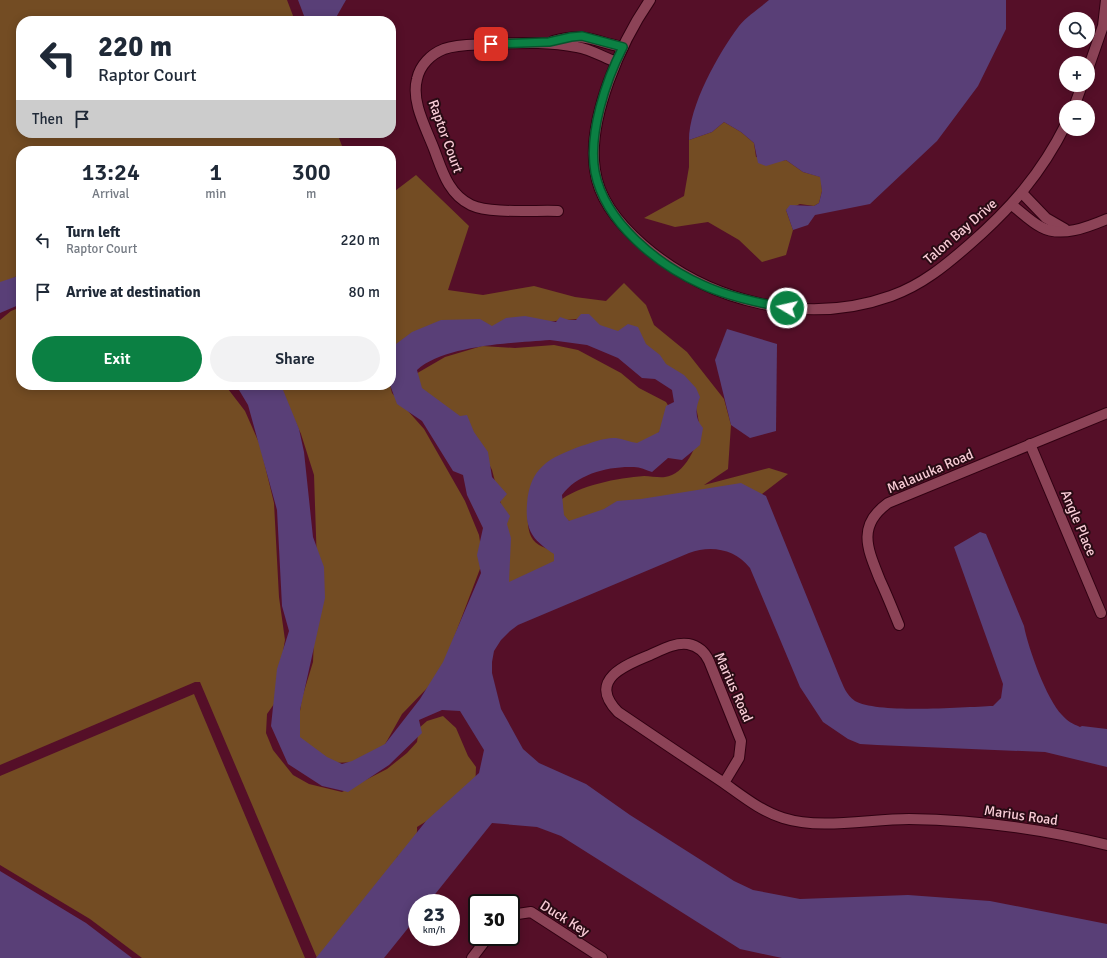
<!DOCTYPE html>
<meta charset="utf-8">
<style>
body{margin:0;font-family:Signika,sans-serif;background:#f2f2f3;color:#1f2937;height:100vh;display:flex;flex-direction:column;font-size:15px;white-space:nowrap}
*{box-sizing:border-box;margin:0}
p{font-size:13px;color:#747a83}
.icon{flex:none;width:22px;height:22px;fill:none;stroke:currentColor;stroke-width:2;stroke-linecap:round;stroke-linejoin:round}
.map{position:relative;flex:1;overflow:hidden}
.drawer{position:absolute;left:16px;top:146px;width:380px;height:244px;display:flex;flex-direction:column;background:#fff;border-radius:16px;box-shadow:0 2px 10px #0003}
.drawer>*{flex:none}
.banner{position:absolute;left:16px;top:16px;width:380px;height:122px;border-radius:16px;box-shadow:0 2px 10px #0003;background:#fff;color:#1f2937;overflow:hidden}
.tools{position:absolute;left:1059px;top:12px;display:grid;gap:8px}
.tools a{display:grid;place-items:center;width:36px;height:36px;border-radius:50%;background:#fff;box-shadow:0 2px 10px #0003;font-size:20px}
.speed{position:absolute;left:408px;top:894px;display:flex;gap:8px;font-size:20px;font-weight:700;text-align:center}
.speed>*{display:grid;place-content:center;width:52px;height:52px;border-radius:50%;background:#fff;box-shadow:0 2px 10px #0003;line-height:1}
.speed small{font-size:10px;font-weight:400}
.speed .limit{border:2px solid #111;border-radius:6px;background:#fff;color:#111}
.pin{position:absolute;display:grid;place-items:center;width:34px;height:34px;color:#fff;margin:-17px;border-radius:8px;box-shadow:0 2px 6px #0006}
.me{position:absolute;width:44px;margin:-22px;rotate:279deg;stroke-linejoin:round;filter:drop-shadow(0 0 3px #0008)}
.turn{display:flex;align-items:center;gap:14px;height:84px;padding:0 16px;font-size:18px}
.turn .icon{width:52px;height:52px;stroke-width:2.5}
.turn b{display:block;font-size:28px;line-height:34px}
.then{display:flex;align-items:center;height:38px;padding:0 16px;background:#0003;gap:8px;font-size:15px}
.eta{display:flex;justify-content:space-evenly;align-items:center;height:68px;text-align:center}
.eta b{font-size:24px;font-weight:600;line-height:28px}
.primary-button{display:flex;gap:8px;margin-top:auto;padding:8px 16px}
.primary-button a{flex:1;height:46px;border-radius:24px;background:#0b8043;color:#fff;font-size:16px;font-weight:600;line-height:46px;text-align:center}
.primary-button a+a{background:#f2f2f3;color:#1f2937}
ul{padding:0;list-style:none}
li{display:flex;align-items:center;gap:12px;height:52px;padding:0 16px}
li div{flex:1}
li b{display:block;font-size:15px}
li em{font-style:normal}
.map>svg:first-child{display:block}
.green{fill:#734c23}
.water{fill:#593f77;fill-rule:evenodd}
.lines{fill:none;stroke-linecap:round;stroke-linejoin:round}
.street-casing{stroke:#310012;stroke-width:12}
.street{stroke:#8c4357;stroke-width:10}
.route-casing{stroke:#07532c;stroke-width:10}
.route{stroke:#0b8043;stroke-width:7}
.labels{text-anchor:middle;stroke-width:4;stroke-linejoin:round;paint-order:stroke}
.street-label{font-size:14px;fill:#f9cdd7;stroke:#290b14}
</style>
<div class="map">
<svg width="1107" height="958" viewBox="0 0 1107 958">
<rect width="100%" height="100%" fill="#550f28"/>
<g class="green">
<polygon points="0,0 287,0 295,21 21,21 21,133 337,133 344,151 21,151 21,274 0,285"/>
<polygon points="724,122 741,132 754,143 756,157 781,161 786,160 803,172 821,177 822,191 819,203 814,206 800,204 786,210 793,230 786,255 762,262 739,240 708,222 675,227 644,218 684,196 689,167 689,140 712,132"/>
<path d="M416,175L469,226L448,290L483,295L534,286L575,297L606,301L624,283L646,305L654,325L687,352L724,399L731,425L728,469L704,485L769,468L788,474L758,497L589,525L560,519L558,502C579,485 618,478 644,476C651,476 659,478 665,477C685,475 700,443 699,425C698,412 694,401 690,389L577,319L534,323L391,353V194Z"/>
<path d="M21,307V385H225L245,411L260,445L274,503L279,597L285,640L274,704L267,714L266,733L273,750L293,775L309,784L342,792L387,769L407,753L417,742L419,728L427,721L443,716L456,728L468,756L476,767L475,791L417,827C418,842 410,850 397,857L393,877L317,958L200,682H195L0,765V320L11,311Z"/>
<path d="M554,345L578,350L621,373L639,388L666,402L669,407L668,421L646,448L629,447L528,504C528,517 525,537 539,545C547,549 554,551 561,557L508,591L504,516L492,470L468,422L428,401L414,375L445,357L482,346L515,348Z"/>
<polygon points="279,385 390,385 392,393 424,429 465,501 479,535 483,561 447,656 433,682 402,714 383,748 359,762 331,763 296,737 302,698 313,662 317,565 314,475 301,434"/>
<polygon points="194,694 305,958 142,958 90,919 0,865 0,776"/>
</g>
<g class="water">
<polygon points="298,0 346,0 334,21 306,21"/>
<path d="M769,0H1006V29L978,86L937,141L870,204L815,215L808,225L793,230L786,210L790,205L814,206L819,203L822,191L820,177L803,172L786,160L766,166L758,163L754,143L741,132L724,122L712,132L689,140C689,106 718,54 739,26C747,16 760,8 769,0Z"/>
<polygon points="21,275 21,304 0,313 0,282"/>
<path d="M581,314H589L600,325L618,331L628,324L638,327L646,344L660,355L666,364L684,375L696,388L700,397C695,409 695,419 703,428L700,445L682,460L668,458L652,472C646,470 640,467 634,467C608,466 577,474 562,495L564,515L569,521L604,509L617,501L641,499L741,483L766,496L839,676C843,685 846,695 855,701C877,714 965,707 993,706L1001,698L1003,684L954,547L980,532L986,534L1024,626C1028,648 1047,700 1062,715C1067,721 1073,724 1080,727L1082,726L1107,729V767L1045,752L877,745L860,744L848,739L823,722L800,687L750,568C735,549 711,545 689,553L518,625L510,631L501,640L494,651L492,662V673L501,709L523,749L539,763L586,784L630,815L734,881L753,890L800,899L908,895L990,901L1107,924V958H782L740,949L561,836L537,827L492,823L428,903H417V917L384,958H316L426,821L479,773L484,750L460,711L442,710L419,720L422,733L389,765L348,792L322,786L288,764L271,726L277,669L289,631L282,606L277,510L248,405L236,385H281L299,429L304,452L313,537L324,567L325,598L300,710V737L327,757L342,764L352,761L385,744L420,699L443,662L481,573L477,555L483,528L467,495L463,475L453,471L422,421L397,404L390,385L392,347L412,332L441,320L480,319L492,326L506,318L525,316L556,322L560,317L569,320H576ZM550,340L587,345L618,358L642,378L655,379L672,390L674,402L666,406L659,432L637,443C630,442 623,439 616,438C605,437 591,443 581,446C549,458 530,467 527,504C525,531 533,540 554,554V561L509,582L511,538L507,524L510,516L500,502L507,494L492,477L488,452L474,432L467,415L460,416L422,388L417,370C445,345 513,343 550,340Z"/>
<polygon points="727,329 777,344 776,431 750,438 731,425 715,360"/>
<polygon points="0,871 86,923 132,958 0,958"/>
</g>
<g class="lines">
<defs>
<g id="street">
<path d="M650,0C621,42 587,119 595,170C599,201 621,226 643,245C710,303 807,326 891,296C922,285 946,265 970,244C1011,208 1041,174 1066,124"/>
<path d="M553,41C586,32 592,41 623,47"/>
<polyline points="1088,69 1103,26 1106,0"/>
<polyline points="1074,107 1082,85"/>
<polyline points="1022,193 1046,218 1065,229"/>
<path d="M1012,205C1021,212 1031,222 1041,227C1061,238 1088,227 1107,219"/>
<path d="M558,211C536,210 490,214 471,205C448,194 442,170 434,149C426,128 411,102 417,79C420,65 431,54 444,49C458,44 475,45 489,44C519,43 547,41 577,47C590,49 603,57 616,62"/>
<polyline points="1030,444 1101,613"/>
<path d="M899,625C893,610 887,595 880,580C868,550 856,526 888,503L1107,413"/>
<path d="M724,783L739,758L741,741L709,661C705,652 698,646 688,644C675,642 661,650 650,655C625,665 587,680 618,712C652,735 686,758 721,781C740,794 760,811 783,818C821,830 869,819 909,819C976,820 1043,829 1107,845"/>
<polyline points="511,915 531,912 602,958"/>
<polyline points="472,958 488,937"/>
</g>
</defs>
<use href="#street" class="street-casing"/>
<use href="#street" class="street"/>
</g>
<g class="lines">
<defs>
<path id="route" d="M491,44L549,42L571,37L582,36L623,47C606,80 588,134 595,172C605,223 658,265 703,285C729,297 758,303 787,308"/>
</defs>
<use href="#route" class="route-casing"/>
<use href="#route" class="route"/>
</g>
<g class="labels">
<g class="street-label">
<text transform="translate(446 136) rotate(70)" y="5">Raptor Court</text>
<text transform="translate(960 231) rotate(-41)" y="5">Talon Bay Drive</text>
<text transform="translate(930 471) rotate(-23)" y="5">Malauuka Road</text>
<text transform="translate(1079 523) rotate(67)" y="5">Angle Place</text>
<text transform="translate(734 687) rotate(66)" y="5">Marius Road</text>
<text transform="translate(1021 815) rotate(8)" y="5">Marius Road</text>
<text transform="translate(565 918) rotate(32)" y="5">Duck Key</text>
</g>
</g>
</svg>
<div class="tools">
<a><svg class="icon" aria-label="search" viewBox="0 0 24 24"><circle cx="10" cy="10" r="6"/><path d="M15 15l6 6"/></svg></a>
<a>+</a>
<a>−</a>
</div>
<div class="speed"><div>23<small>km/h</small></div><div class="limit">30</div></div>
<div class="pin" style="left:491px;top:44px;background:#d93025"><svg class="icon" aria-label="arrive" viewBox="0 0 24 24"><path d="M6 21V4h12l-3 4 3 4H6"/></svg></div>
<svg class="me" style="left:787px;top:308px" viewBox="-20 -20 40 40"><circle r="17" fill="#0b8043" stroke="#fff" stroke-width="3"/><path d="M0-11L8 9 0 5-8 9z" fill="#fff"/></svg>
<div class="banner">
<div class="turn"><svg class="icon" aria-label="left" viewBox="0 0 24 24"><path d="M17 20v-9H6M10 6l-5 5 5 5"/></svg><div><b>220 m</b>Raptor Court</div></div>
<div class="then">Then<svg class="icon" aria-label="arrive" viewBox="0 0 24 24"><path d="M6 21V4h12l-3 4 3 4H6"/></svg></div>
</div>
<section class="drawer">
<div class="eta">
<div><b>13:24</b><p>Arrival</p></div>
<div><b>1</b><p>min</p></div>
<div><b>300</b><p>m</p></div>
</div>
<ul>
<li><svg class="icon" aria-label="left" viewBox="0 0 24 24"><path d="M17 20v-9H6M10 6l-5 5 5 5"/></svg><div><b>Turn left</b><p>Raptor Court</p></div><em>220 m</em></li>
<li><svg class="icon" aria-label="arrive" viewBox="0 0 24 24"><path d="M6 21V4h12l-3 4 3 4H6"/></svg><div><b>Arrive at destination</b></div><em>80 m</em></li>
</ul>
<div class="primary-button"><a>Exit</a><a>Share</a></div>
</section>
</div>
